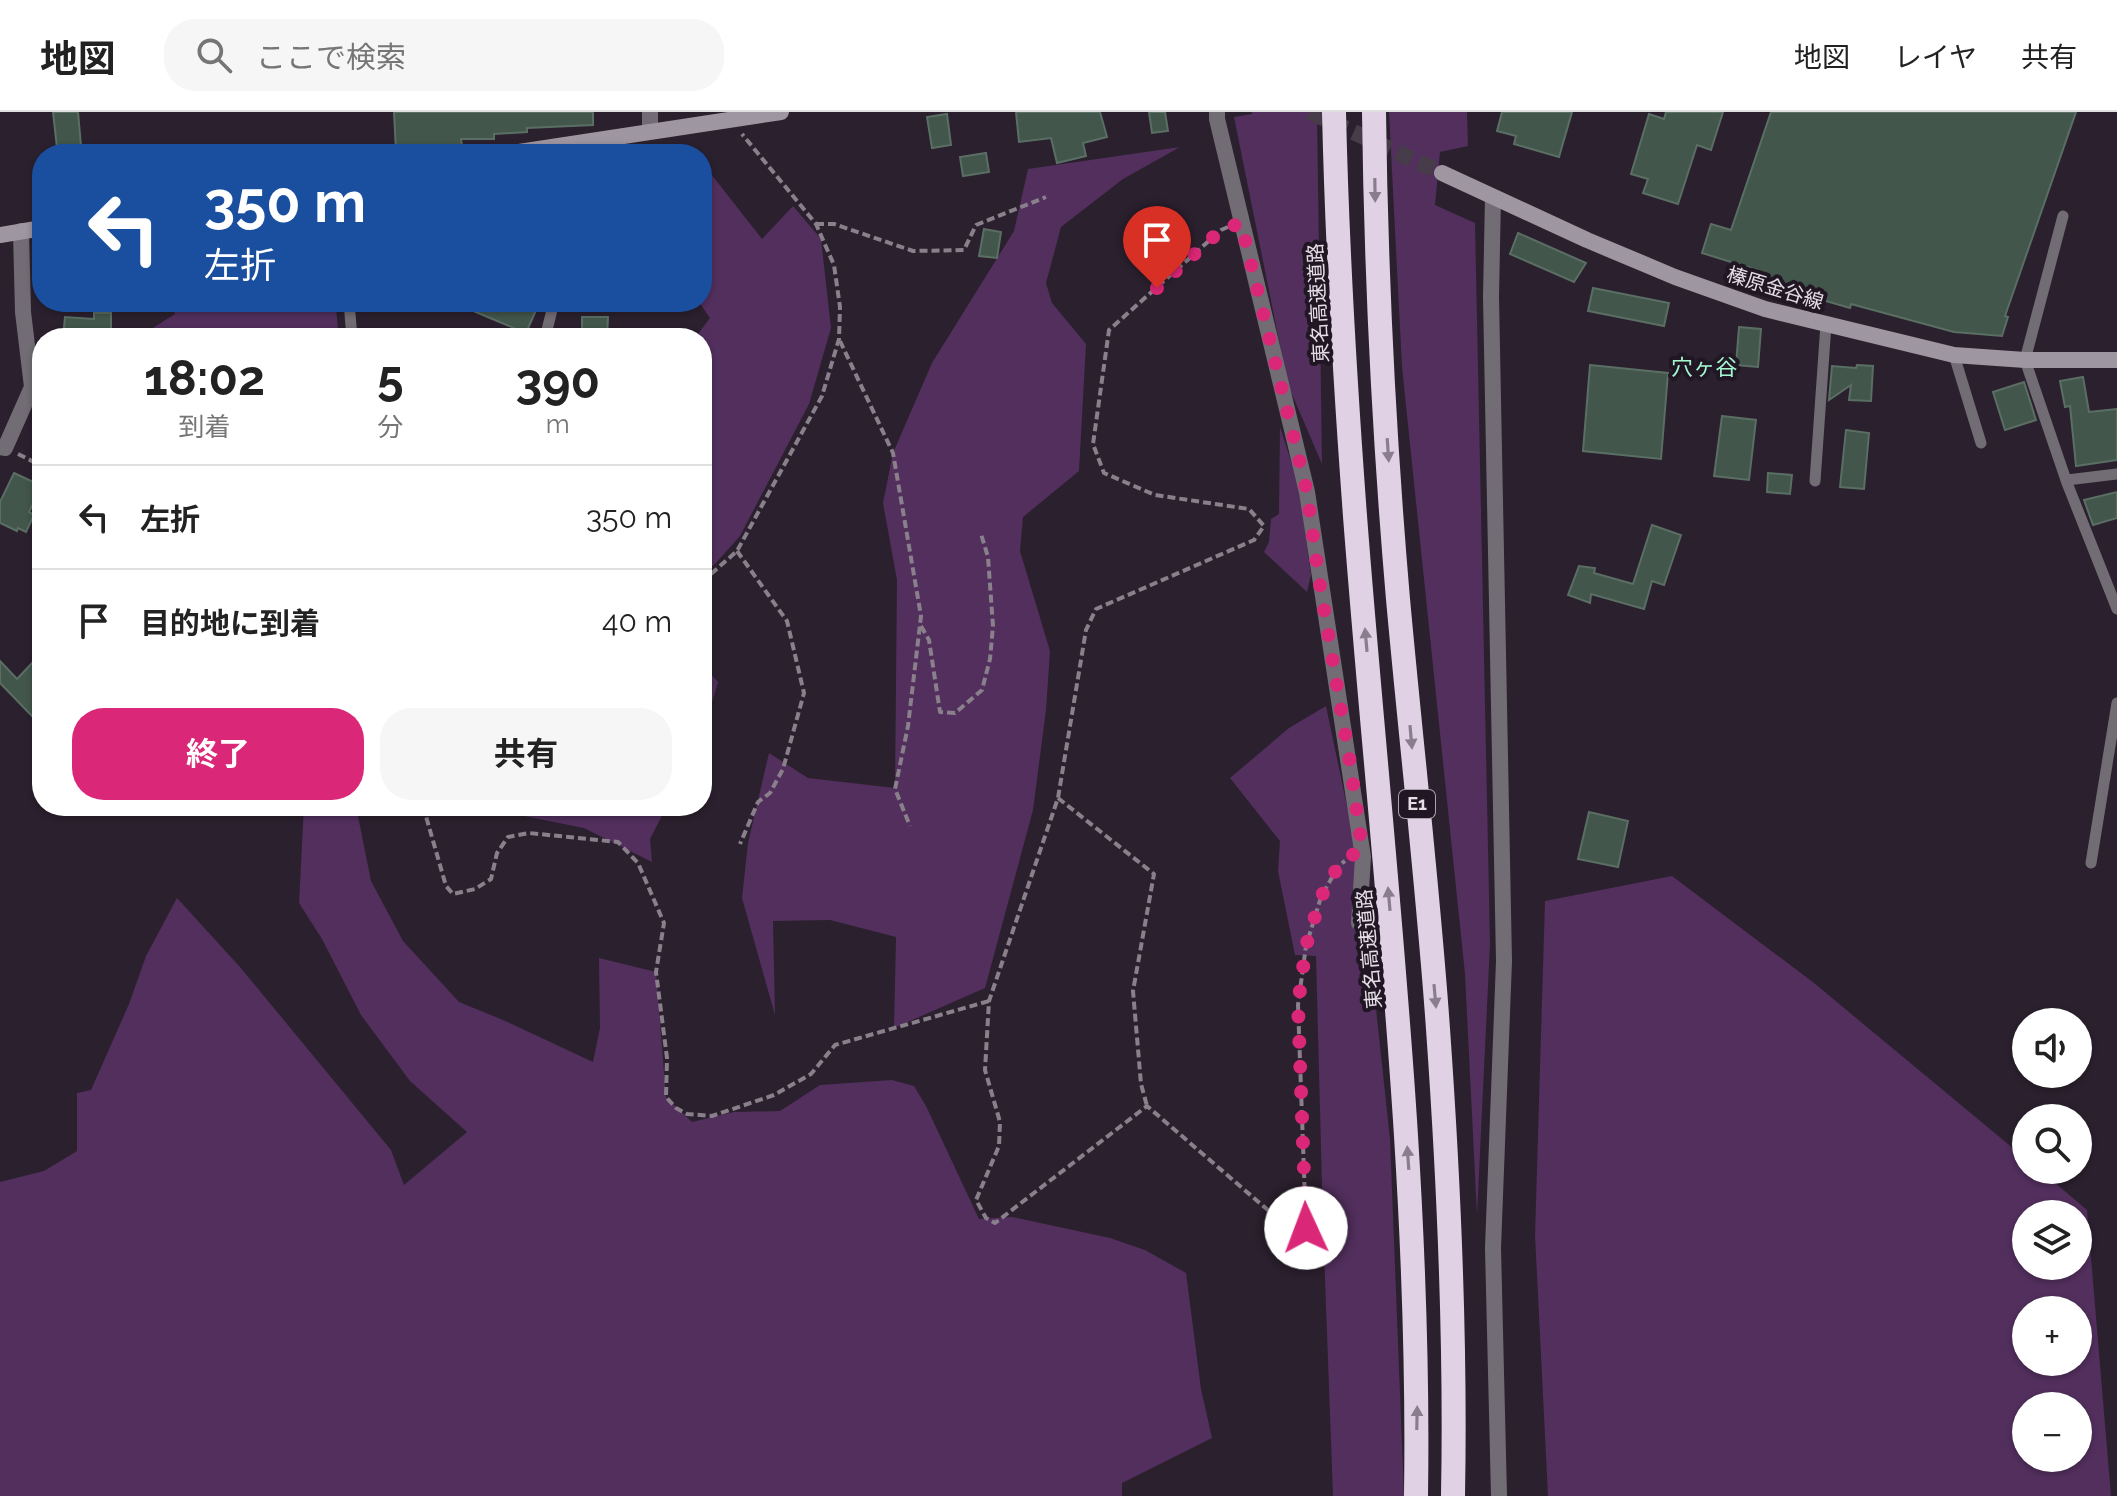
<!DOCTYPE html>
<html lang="ja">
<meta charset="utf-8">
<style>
body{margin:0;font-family:Raleway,"Noto Sans JP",sans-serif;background:#f6f6f6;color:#222;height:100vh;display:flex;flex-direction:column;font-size:30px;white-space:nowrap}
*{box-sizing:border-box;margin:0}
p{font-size:26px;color:#767676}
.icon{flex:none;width:44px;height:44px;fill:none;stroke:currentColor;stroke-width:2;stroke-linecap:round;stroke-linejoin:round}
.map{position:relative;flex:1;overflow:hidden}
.sheet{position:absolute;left:32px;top:216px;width:680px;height:488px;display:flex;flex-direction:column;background:#fff;border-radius:32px;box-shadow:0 2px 6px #0004}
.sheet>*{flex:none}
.hud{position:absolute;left:32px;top:32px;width:680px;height:168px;border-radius:32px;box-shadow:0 2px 6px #0004;background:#1a4fa0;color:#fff;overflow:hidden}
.buttons{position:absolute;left:2012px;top:896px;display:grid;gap:16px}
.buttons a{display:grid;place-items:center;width:80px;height:80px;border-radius:50%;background:#fff;box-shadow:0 2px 6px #0004;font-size:40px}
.pin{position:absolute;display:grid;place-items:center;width:68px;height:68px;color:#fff;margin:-82px -34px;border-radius:50% 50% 50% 0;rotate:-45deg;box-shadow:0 0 8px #0007}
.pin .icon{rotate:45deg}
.me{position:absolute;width:88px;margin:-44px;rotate:358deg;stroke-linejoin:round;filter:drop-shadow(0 0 6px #0008)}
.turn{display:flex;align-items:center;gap:28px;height:168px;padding:0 40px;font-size:36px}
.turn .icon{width:104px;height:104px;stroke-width:2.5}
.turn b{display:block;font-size:56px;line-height:68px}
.eta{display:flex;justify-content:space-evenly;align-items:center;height:136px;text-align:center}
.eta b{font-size:48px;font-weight:700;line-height:56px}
.primary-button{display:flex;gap:16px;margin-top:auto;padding:16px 40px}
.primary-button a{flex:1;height:92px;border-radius:32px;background:#db2777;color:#fff;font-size:32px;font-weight:700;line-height:92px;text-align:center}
.primary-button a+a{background:#f6f6f6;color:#222}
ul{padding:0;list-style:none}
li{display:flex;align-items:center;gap:24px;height:104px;padding:0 40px;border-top:2px solid #e0e0e0}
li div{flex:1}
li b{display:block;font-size:30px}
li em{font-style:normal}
header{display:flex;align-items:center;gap:48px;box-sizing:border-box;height:112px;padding:0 40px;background:#fff;border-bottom:2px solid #e0e0e0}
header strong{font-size:38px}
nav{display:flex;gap:44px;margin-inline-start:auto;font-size:28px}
.search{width:560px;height:72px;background:#f6f6f6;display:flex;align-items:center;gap:20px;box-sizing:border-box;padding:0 28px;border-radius:32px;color:#767676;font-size:30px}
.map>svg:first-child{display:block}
.green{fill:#522f5d;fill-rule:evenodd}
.building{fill:#43564c;stroke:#5a6e64;stroke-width:2}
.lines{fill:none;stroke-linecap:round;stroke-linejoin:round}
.secondary-tunnel{stroke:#473c4a;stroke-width:16;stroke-dasharray:16 8;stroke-linecap:butt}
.path{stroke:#89808b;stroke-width:4;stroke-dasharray:8 4;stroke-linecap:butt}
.lane{stroke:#726d74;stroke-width:11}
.street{stroke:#726d74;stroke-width:16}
.secondary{stroke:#9e96a1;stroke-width:16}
.highway{stroke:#e0d2e4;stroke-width:24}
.oneway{fill:#8a7e8e}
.route{stroke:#db2777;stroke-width:14;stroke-dasharray:0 25.2}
.labels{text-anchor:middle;stroke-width:8;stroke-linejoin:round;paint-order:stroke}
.shield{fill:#211724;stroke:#aaa2ac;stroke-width:2}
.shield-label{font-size:18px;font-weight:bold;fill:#e5dee7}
.street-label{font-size:20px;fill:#e5dee7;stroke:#211724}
.neighbourhood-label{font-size:22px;fill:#a3f8d0;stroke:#211724}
</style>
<header>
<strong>地図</strong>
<div class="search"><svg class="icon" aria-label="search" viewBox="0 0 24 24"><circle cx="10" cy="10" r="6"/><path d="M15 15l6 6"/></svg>ここで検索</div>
<nav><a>地図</a><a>レイヤ</a><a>共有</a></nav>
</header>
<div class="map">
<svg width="2117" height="1384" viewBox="0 0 2117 1384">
<rect width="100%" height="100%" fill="#2b202e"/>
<g class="green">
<polygon points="1252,0 1317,0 1322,352 1288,273 1234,5 1252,2"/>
<polygon points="1389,0 1467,0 1468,34 1440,40 1435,93 1475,111 1490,832 1477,1103 1465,862 1402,255"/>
<polygon points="1180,35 1123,67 1061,115 1046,171 1052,191 1086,232 1079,359 1023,405 1020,439 1050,539 1046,598 1033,698 985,876 894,916 896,825 830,808 773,809 775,903 742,786 748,731 769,641 808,666 895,676 897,468 883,391 893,341 932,251 1014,119 1028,57"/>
<polygon points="711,62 762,127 793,94 821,127 831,216 809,292 740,424 715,452 704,460 702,459 702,226 695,226 710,206 699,190 702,190 702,70"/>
<polygon points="171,190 275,190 336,197 339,226 137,226 175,202"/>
<polygon points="1280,315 1299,374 1311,463 1307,480 1264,440 1269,430 1271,407 1279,402"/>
<polygon points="702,523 706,557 718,570 702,624"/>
<polygon points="1326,594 1362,766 1390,1027 1404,1384 1333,1384 1323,1112 1316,844 1295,843 1278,759 1280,729 1230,666 1289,616"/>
<polygon points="304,694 356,694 371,769 403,829 459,890 503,908 593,950 600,916 599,846 656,860 666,985 692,1010 734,1000 780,999 820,973 892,968 914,974 926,994 979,1107 1012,1105 1110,1126 1145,1138 1186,1161 1201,1277 1212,1326 1122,1371 1122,1384 0,1384 0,1070 44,1059 77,1039 77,981 91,978 129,892 146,844 177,786 240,855 391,1038 404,1073 467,1020 410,969 361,903 322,827 299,791"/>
<polygon points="524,694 667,694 650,727 652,750 584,716 514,702"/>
<path d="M1672,764L1814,871L2026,1047V1058H2040L2087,1098L2111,1384H1548L1535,1123L1545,789ZM2026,1102H2078V1154H2026ZM2026,1198H2078V1250H2026ZM2026,1294H2078V1346H2026Z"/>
</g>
<g class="building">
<polygon points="53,0 78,0 81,34 57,36"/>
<polygon points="394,0 593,0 593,13 527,16 527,20 494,22 494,27 461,27 462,34 396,39"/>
<polygon points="1016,0 1100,0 1107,25 1083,31 1086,44 1057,51 1051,26 1019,30"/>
<polygon points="1149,0 1165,0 1168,19 1152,21"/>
<polygon points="1502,0 1572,0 1559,45 1514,32 1516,24 1497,19"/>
<polygon points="1666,0 1723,0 1711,38 1697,33 1678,92 1643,81 1648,67 1631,62 1649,2 1664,7"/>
<polygon points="1771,0 2076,0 2005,204 2008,205 2002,224 1954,220 1851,192 1850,196 1753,168 1757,158 1702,141 1711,112 1731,118"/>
<polygon points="947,2 951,33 932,36 927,5"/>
<polygon points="986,41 989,60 963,64 960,45"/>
<polygon points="984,117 1001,120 997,146 979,144"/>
<polygon points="1518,121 1586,151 1574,170 1510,142"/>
<polygon points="1593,176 1669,191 1664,214 1588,199"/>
<polygon points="452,190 524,190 537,196 526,221"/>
<polygon points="94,201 111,201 111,226 63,226 65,205 94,207"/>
<polygon points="582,205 608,205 607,226 582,226"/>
<polygon points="1739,215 1761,217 1758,255 1736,253"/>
<polygon points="1590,253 1668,261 1661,347 1583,339"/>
<polygon points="1857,253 1873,254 1871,289 1849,288 1851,273 1829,288 1832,254 1856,256"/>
<polygon points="2083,265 2089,300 2117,297 2117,348 2076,354 2070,294 2065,295 2060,269"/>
<polygon points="2024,270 2036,308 2005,318 1993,280"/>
<polygon points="1722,304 1756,308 1749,368 1714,364"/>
<polygon points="1846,318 1869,321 1864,377 1840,375"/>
<polygon points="14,361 42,374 29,400 34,403 26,420 18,416 17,419 0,411 0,390"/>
<polygon points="1768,361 1792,363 1790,382 1767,380"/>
<polygon points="2117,380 2117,406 2093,413 2084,388"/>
<polygon points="1652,413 1681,423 1664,473 1652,469 1644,497 1591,482 1590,491 1568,483 1579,454 1595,456 1594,461 1633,472"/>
<polygon points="0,549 17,567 33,550 42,560 42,596 33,605 0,571"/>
<polygon points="1589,700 1628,709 1618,755 1578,747"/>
</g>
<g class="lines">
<polyline class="secondary-tunnel" points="1310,0 1442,61"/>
<g class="path">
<polyline points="816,112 834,112 913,139 964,138 976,113 1046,85"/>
<polyline points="1228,115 1221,118 1109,218 1093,332 1104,361 1155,383 1249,397 1264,414 1254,428 1096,497 1086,518 1058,686 989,889 985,958 1000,1010 999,1034 976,1088 986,1106 995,1111 1147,994 1298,1124 1306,1116 1298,893 1306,834 1321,785 1339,753 1345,749"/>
<polyline points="840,229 893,341 921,504 908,614 895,677 910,714"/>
<polyline points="18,342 42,354"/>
<polyline points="737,439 787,509 804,581 783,657 770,681 758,690 740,732"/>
<polyline points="702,470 737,439 822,284 839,227 840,195 834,153 816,112 742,22"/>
<polyline points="921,514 929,528 940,600 955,601 982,578 990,547 993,514 988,445 981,422"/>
<polyline points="1058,686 1154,762 1133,879 1141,972 1147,994"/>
<polyline points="423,694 446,774 453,782 475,777 491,767 497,741 508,725 529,721 618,730 638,751 664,811 656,860 667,946 666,985 676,996 687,1002 712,1004 774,983 811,962 835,933 989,889"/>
</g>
<g class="lane">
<polyline points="2063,104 2025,248 2067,371 2117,497"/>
<polyline points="349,190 352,226"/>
<polyline points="478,226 480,225 496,226"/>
<polyline points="545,226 554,190"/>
<polyline points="1954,243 1981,331"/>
<polyline points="2067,368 2117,362"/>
<polyline points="1815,369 1826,212"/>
<polyline points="2091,751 2117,591"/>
</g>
<g class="street">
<polyline points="1217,0 1217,7 1307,380 1363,745 1359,811"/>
<polyline points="650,19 650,0"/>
<polyline points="1493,85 1491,185 1504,849 1493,1136 1499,1384"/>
<polyline points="0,335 5,336 32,275 23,200 21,119"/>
</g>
<g class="secondary">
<polyline points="505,42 781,0"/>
<polyline points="1442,61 1587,128 1675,165 1765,197 1954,243 2025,248 2117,248"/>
<polyline points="0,123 42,116"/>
</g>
<g class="highway">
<path d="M1334,0C1337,135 1345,269 1355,404C1380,730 1421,1056 1416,1384"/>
<path d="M1374,0C1376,163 1384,325 1398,487C1411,631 1428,774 1438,917C1449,1072 1456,1229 1453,1384"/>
</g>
</g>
<defs><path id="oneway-solid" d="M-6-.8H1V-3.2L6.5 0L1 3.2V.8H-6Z" transform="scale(2)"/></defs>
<g class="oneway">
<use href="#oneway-solid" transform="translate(1375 78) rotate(89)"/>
<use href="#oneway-solid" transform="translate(1388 338) rotate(86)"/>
<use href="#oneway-solid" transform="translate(1366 528) rotate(-95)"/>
<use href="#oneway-solid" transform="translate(1411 625) rotate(85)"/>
<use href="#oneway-solid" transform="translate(1389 787) rotate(-95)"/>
<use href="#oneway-solid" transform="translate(1435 884) rotate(85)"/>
<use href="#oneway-solid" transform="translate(1408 1046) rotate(-94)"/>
<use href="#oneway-solid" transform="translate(1417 1306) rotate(-89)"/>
</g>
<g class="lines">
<polyline class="route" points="1157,176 1221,118 1241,111 1307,380 1319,467 1350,651 1362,736 1339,753 1321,785 1306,834 1298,893 1306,1116"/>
</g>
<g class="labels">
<rect class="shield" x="1399" y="678" width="36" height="28" rx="6"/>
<g class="shield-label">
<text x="1417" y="698">E1</text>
</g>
<g class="street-label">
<text transform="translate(1775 176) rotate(17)" y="7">榛原金谷線</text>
<text transform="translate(1318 191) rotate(-93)" y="7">東名高速道路</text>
<text transform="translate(1369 837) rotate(-95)" y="7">東名高速道路</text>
</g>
<g class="neighbourhood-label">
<text x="1704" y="263">穴ヶ谷</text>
</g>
</g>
</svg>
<div class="buttons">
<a><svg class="icon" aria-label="sound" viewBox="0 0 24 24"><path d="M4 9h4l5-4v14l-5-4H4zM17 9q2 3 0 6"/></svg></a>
<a><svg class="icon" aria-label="search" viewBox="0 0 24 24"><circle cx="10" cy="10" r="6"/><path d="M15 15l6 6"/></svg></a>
<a><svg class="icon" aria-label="layers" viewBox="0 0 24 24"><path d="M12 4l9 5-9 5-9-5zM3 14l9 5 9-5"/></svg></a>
<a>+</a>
<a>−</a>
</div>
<div class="pin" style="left:1157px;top:176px;background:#d93025"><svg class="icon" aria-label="arrive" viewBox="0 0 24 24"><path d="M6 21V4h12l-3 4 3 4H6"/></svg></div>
<svg class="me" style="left:1306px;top:1116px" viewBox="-20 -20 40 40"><circle r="19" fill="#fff"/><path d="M0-13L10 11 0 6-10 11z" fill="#db2777"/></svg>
<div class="hud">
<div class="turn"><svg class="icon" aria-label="left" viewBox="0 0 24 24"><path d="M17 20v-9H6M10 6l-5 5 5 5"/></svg><div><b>350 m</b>左折</div></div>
</div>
<section class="sheet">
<div class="eta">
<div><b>18:02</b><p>到着</p></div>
<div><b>5</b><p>分</p></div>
<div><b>390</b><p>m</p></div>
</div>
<ul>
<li><svg class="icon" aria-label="left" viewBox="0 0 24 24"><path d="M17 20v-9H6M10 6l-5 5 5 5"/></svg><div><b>左折</b></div><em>350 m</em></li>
<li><svg class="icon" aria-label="arrive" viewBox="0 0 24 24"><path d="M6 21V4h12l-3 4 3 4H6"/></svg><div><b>目的地に到着</b></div><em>40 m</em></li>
</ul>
<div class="primary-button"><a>終了</a><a>共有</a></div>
</section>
</div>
